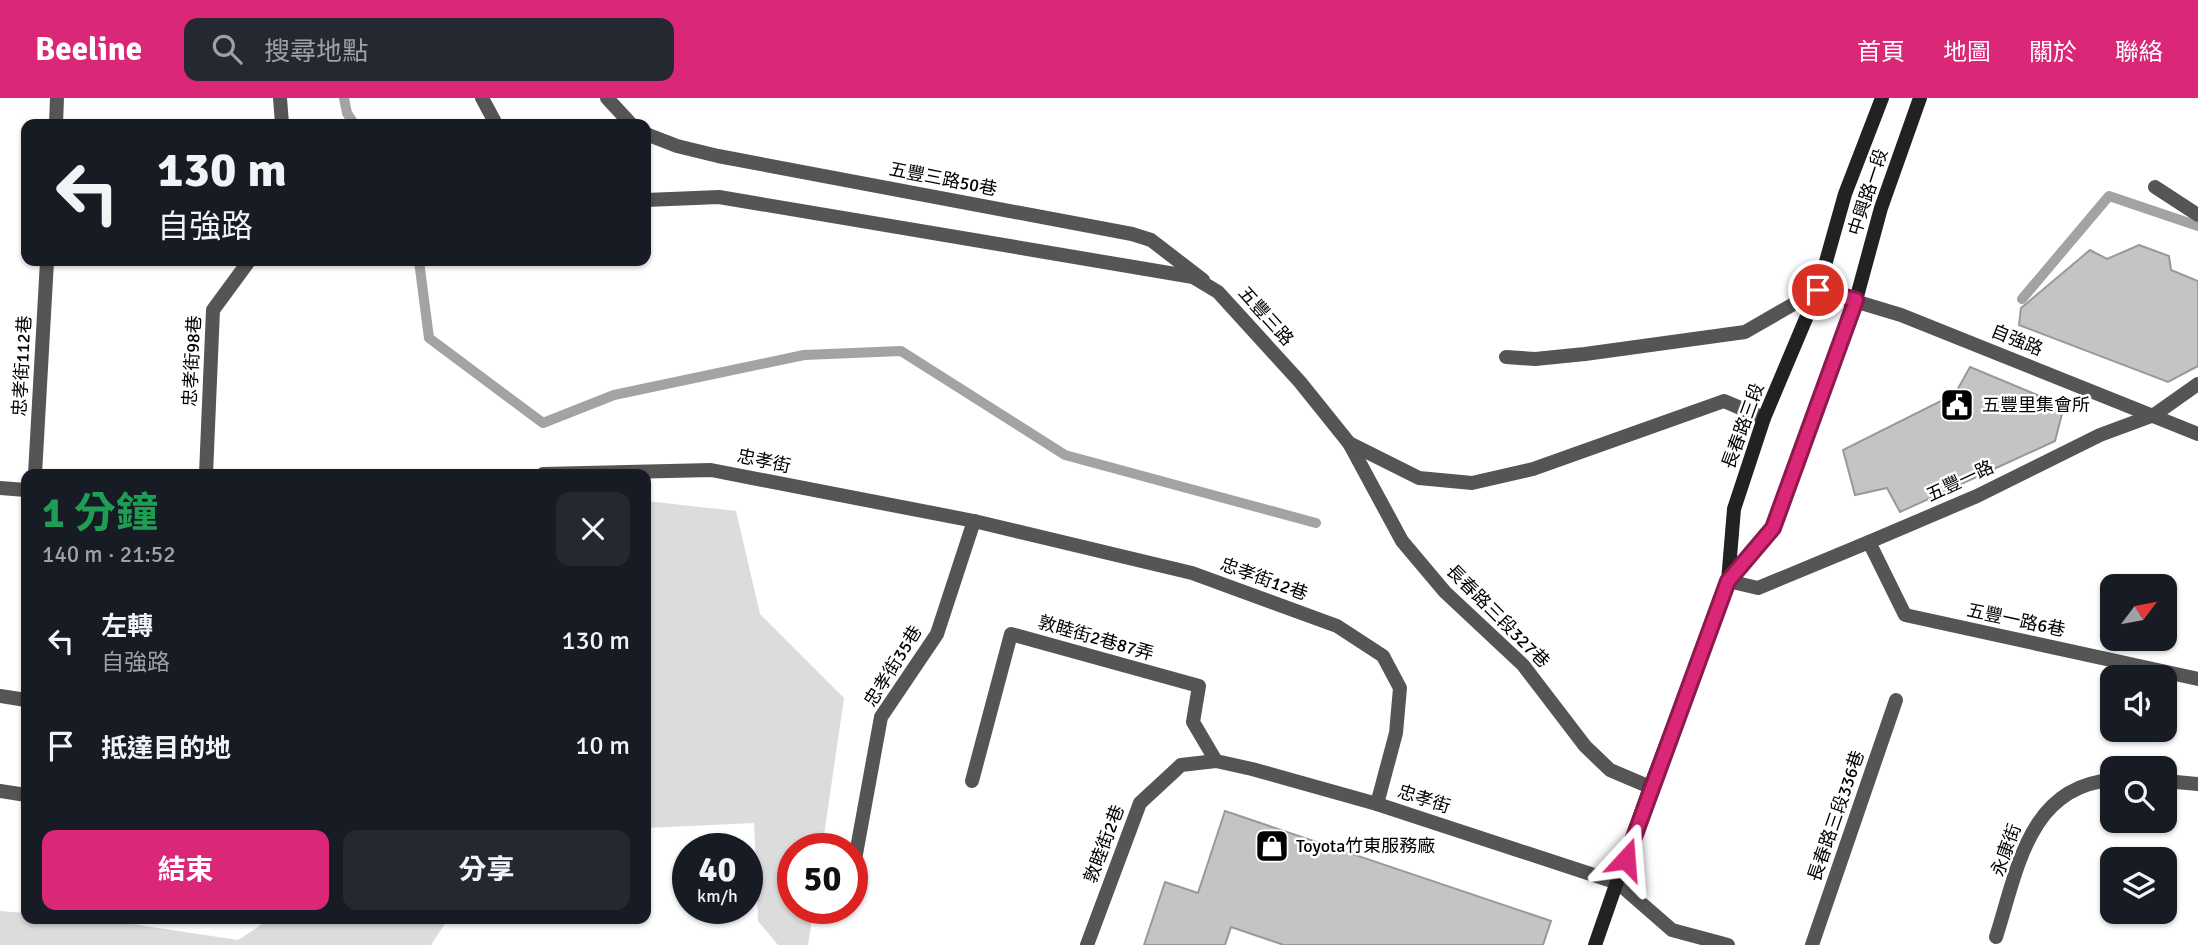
<!DOCTYPE html>
<html lang="zh-TW">
<meta charset="utf-8">
<style>
body{margin:0;font-family:Signika,"Noto Sans TC",sans-serif;background:#242831;color:#f1f3f6;height:100vh;display:flex;flex-direction:column;font-size:26px;white-space:nowrap}
*{box-sizing:border-box;margin:0}
p{font-size:23px;color:#9ea1a6}
.icon{flex:none;width:38px;height:38px;fill:none;stroke:currentColor;stroke-width:2;stroke-linecap:round;stroke-linejoin:round}
.map{position:relative;flex:1;overflow:hidden}
.drawer{position:absolute;left:21px;top:371px;width:630px;height:455px;display:flex;flex-direction:column;background:#171b24;border-radius:14px;box-shadow:0 2px 5px #0004}
.drawer>*{flex:none}
.top-card{position:absolute;left:21px;top:21px;width:630px;height:147px;border-radius:14px;box-shadow:0 2px 5px #0004;background:#171b24;color:#f1f3f6;overflow:hidden}
.needle{width:46px;rotate:58deg}
.buttons{position:absolute;left:2100px;top:476px;display:grid;gap:14px}
.buttons a{display:grid;place-items:center;width:77px;height:77px;border-radius:14px;background:#171b24;box-shadow:0 2px 5px #0004;font-size:35px}
.speed{position:absolute;left:672px;top:735px;display:flex;gap:14px;font-size:35px;font-weight:700;text-align:center}
.speed>*{display:grid;place-content:center;width:91px;height:91px;border-radius:50%;background:#171b24;box-shadow:0 2px 5px #0004;line-height:1}
.speed small{font-size:18px;font-weight:400}
.speed .limit{border:10px solid #d22;background:#fff;color:#111}
.pin{position:absolute;display:grid;place-items:center;width:60px;height:60px;color:#fff;margin:-30px;border:4px solid #fff;border-radius:50%;box-shadow:0 2px 7px #0007}
.me{position:absolute;width:77px;margin:-38px;rotate:19deg;stroke-linejoin:round;filter:drop-shadow(0 0 5px #0008)}
.turn{display:flex;align-items:center;gap:24px;height:147px;padding:0 21px;font-size:32px}
.turn .icon{width:91px;height:91px;stroke-width:2.5}
.turn b{display:block;font-size:49px;line-height:60px}
.round{display:grid;place-items:center;flex:none;width:74px;height:74px;border-radius:14px;background:#242831}
.head{display:flex;align-items:center;justify-content:space-between;height:119px;padding:0 21px}
h1{font-size:42px;font-weight:700;line-height:52px;color:#1e9e55}
.cta{display:flex;gap:14px;margin-top:auto;padding:14px 21px}
.cta a{flex:1;height:80px;border-radius:14px;background:#db2777;color:#fff;font-size:28px;font-weight:700;line-height:80px;text-align:center}
.cta a+a{background:#242831;color:#f1f3f6}
ul{padding:0;list-style:none}
li{display:flex;align-items:center;gap:21px;height:105px;padding:0 21px}
li div{flex:1}
li b{display:block;font-size:26px}
li em{font-style:normal}
header{display:flex;align-items:center;gap:42px;box-sizing:border-box;height:98px;padding:0 35px;background:#db2777;color:#fff}
header strong{font-size:33px}
nav{display:flex;gap:38px;margin-inline-start:auto;font-size:24px}
.search{width:490px;height:63px;background:#242831;display:flex;align-items:center;gap:18px;box-sizing:border-box;padding:0 24px;border-radius:14px;color:#9ea1a6;font-size:26px}
.map>svg:first-child{display:block}
.green{fill:#dcdcdc}
.lines{fill:none;stroke-linecap:round;stroke-linejoin:round}
.stream{stroke:#a3a3a3;stroke-width:10}
.building{fill:#c4c4c4;stroke:#999;stroke-width:2}
.service{stroke:#555;stroke-width:14}
.minor{stroke:#555;stroke-width:14}
.secondary{stroke:#222;stroke-width:14}
.route-casing{stroke:#8e194d;stroke-width:18}
.route{stroke:#db2777;stroke-width:12}
.labels{text-anchor:middle;stroke-width:5;stroke-linejoin:round;paint-order:stroke}
.street-label{font-size:18px;fill:#000;stroke:#fff}
.poi-label{font-size:18px;fill:#000;stroke:#fff;text-anchor:start}
</style>
<header>
<strong>Beeline</strong>
<div class="search"><svg class="icon" aria-label="search" viewBox="0 0 24 24"><circle cx="10" cy="10" r="6"/><path d="M15 15l6 6"/></svg>搜尋地點</div>
<nav><a>首頁</a><a>地圖</a><a>關於</a><a>聯絡</a></nav>
</header>
<div class="map">
<svg width="2198" height="847" viewBox="0 0 2198 847">
<rect width="100%" height="100%" fill="#fff"/>
<g class="green">
<polygon points="646,403 736,413 760,516 844,600 822,751 793,751 793,810 814,810 808,847 778,847 758,823 754,725 646,730"/>
<polygon points="0,813 26,815 26,821 99,821 238,842 270,821 448,821 431,847 0,847"/>
</g>
<g class="lines">
<g class="stream">
<polyline points="344,0 347,15 354,26"/>
<polyline points="419,163 429,240 543,325 614,297 804,257 901,253 1065,357 1316,425"/>
<polyline points="2022,201 2109,98 2198,128"/>
</g>
</g>
<g class="building">
<polygon points="2139,147 2169,158 2171,172 2198,183 2198,268 2168,284 2019,227 2021,210 2090,152 2107,161"/>
<polygon points="1970,269 2064,308 2055,343 1900,414 1887,390 1855,397 1843,352 1955,296"/>
<polygon points="1225,713 1551,823 1543,847 1284,847 1231,829 1225,847 1144,847 1165,784 1198,795"/>
</g>
<g class="lines">
<g class="service">
<polyline points="280,0 282,26"/>
<polyline points="607,0 631,26"/>
<polyline points="56,26 57,0"/>
<polyline points="646,36 677,48 718,58 1132,136 1151,142 1203,182"/>
<polyline points="2155,89 2198,117"/>
<polyline points="1506,259 1535,261 1585,256 1745,234 1818,192"/>
<polyline points="1349,345 1402,443 1445,494 1523,567 1585,648 1610,672 1650,689"/>
<polyline points="35,376 47,163"/>
<polyline points="206,376 213,212 249,163"/>
<polyline points="0,598 26,602"/>
<polyline points="972,683 1011,536 1199,588 1193,624 1216,663"/>
<polyline points="0,693 26,697"/>
<polyline points="852,778 881,619 937,536 974,423"/>
<polyline points="1618,785 1672,832 1728,847"/>
<polyline points="1812,847 1896,602"/>
</g>
<g class="minor">
<polyline points="482,0 496,26"/>
<polyline points="646,102 719,99 1193,179 1218,194 1300,284 1349,345 1419,380 1472,385 1533,371 1724,303 1764,320"/>
<polyline points="1818,192 1901,217 2198,336"/>
<polyline points="543,376 711,372 974,423 1192,475 1337,528 1383,558 1400,590 1396,635 1377,706"/>
<polyline points="0,390 26,392"/>
<polyline points="1869,444 1905,517 2198,581"/>
<polyline points="1728,483 1758,490 1869,444 1977,398 2100,337 2154,317 2198,286"/>
<polyline points="2165,683 2198,686"/>
<path d="M1996,839C2017,774 2028,688 2112,682"/>
<polyline points="1087,847 1140,705 1181,667 1216,663 1252,671 1377,706 1618,785"/>
</g>
<g class="secondary">
<polyline points="1729,483 1773,430 1856,202 1881,110 1920,0"/>
<polyline points="1595,847 1650,689 1728,483 1734,411 1764,320 1818,192 1845,96 1882,0"/>
</g>
</g>
<g class="lines">
<defs>
<polyline id="route" points="1626,761 1728,483 1773,430 1856,202 1818,192"/>
</defs>
<use href="#route" class="route-casing"/>
<use href="#route" class="route"/>
</g>
<defs>
<symbol id="civic-square" viewBox="-11 -11 22 22"><rect x="-9" y="-9" width="18" height="18" rx="4" fill="#000" stroke="#fff"/><path d="M-.6-6.5H3V-4.5H.6V-3L4-1V1h2V6H-6V1h2V-1L-.6-3ZM-1.2 2.5V6h2.4V2.5Z" fill="#fff"/></symbol>
<symbol id="shop-square" viewBox="-11 -11 22 22"><rect x="-9" y="-9" width="18" height="18" rx="4" fill="#000" stroke="#fff"/><path d="M-5-2.5h2.3a2.7 3.5 0 0 1 5.4 0H5L5.5 6h-11ZM-1.5-2.5h3a1.5 2.3 0 0 0-3 0Z" fill="#fff"/></symbol>
</defs>
<g fill-rule="evenodd">
<use href="#civic-square" x="1938" y="288" width="38" height="38"/>
<use href="#shop-square" x="1253" y="729" width="38" height="38"/>
</g>
<g class="labels">
<g class="street-label">
<text transform="translate(943 81) rotate(11)" y="6">五豐三路50巷</text>
<text transform="translate(1868 94) rotate(-72)" y="6">中興路一段</text>
<text transform="translate(1266 218) rotate(48)" y="6">五豐三路</text>
<text transform="translate(2017 242) rotate(22)" y="6">自強路</text>
<text transform="translate(192 263) rotate(-87)" y="6">忠孝街98巷</text>
<text transform="translate(22 268) rotate(-87)" y="6">忠孝街112巷</text>
<text transform="translate(1743 328) rotate(-70)" y="6">長春路三段</text>
<text transform="translate(764 363) rotate(12)" y="6">忠孝街</text>
<text transform="translate(1960 383) rotate(-25)" y="6">五豐一路</text>
<text transform="translate(1264 481) rotate(20)" y="6">忠孝街12巷</text>
<text transform="translate(1498 518) rotate(45)" y="6">長春路三段327巷</text>
<text transform="translate(2016 522) rotate(12)" y="6">五豐一路6巷</text>
<text transform="translate(1096 540) rotate(16)" y="6">敦睦街2巷87弄</text>
<text transform="translate(893 568) rotate(-58)" y="6">忠孝街35巷</text>
<text transform="translate(1424 701) rotate(18)" y="6">忠孝街</text>
<text transform="translate(1836 718) rotate(-71)" y="6">長春路三段336巷</text>
<text transform="translate(1104 746) rotate(-69)" y="6">敦睦街2巷</text>
<text transform="translate(2006 752) rotate(-70)" y="6">永康街</text>
</g>
<g class="poi-label">
<text x="1982" y="313">五豐里集會所</text>
<text x="1296" y="754">Toyota竹東服務廠</text>
</g>
</g>
</svg>
<div class="buttons">
<a><svg class="needle" viewBox="-14 -14 28 28"><path d="M0-13l5 13h-10z" fill="#e53935"/><path d="M0 13l5-13h-10z" fill="#9ea1a6"/></svg></a>
<a><svg class="icon" aria-label="sound" viewBox="0 0 24 24"><path d="M4 9h4l5-4v14l-5-4H4zM17 9q2 3 0 6"/></svg></a>
<a><svg class="icon" aria-label="search" viewBox="0 0 24 24"><circle cx="10" cy="10" r="6"/><path d="M15 15l6 6"/></svg></a>
<a><svg class="icon" aria-label="layers" viewBox="0 0 24 24"><path d="M12 4l9 5-9 5-9-5zM3 14l9 5 9-5"/></svg></a>
</div>
<div class="speed"><div>40<small>km/h</small></div><div class="limit">50</div></div>
<div class="pin" style="left:1818px;top:192px;background:#d93025"><svg class="icon" aria-label="arrive" viewBox="0 0 24 24"><path d="M6 21V4h12l-3 4 3 4H6"/></svg></div>
<svg class="me" style="left:1626px;top:761px" viewBox="-20 -20 40 40"><path d="M0-17L14 15 0 8-14 15z" fill="#db2777" stroke="#fff" stroke-width="4"/></svg>
<div class="top-card">
<div class="turn"><svg class="icon" aria-label="left" viewBox="0 0 24 24"><path d="M17 20v-9H6M10 6l-5 5 5 5"/></svg><div><b>130 m</b>自強路</div></div>
</div>
<section class="drawer">
<div class="head"><div><h1>1 分鐘</h1><p>140 m · 21:52</p></div><a class="round"><svg class="icon" aria-label="close" viewBox="0 0 24 24"><path d="M6 6l12 12M18 6L6 18"/></svg></a></div>
<ul>
<li><svg class="icon" aria-label="left" viewBox="0 0 24 24"><path d="M17 20v-9H6M10 6l-5 5 5 5"/></svg><div><b>左轉</b><p>自強路</p></div><em>130 m</em></li>
<li><svg class="icon" aria-label="arrive" viewBox="0 0 24 24"><path d="M6 21V4h12l-3 4 3 4H6"/></svg><div><b>抵達目的地</b></div><em>10 m</em></li>
</ul>
<div class="cta"><a>結束</a><a>分享</a></div>
</section>
</div>
